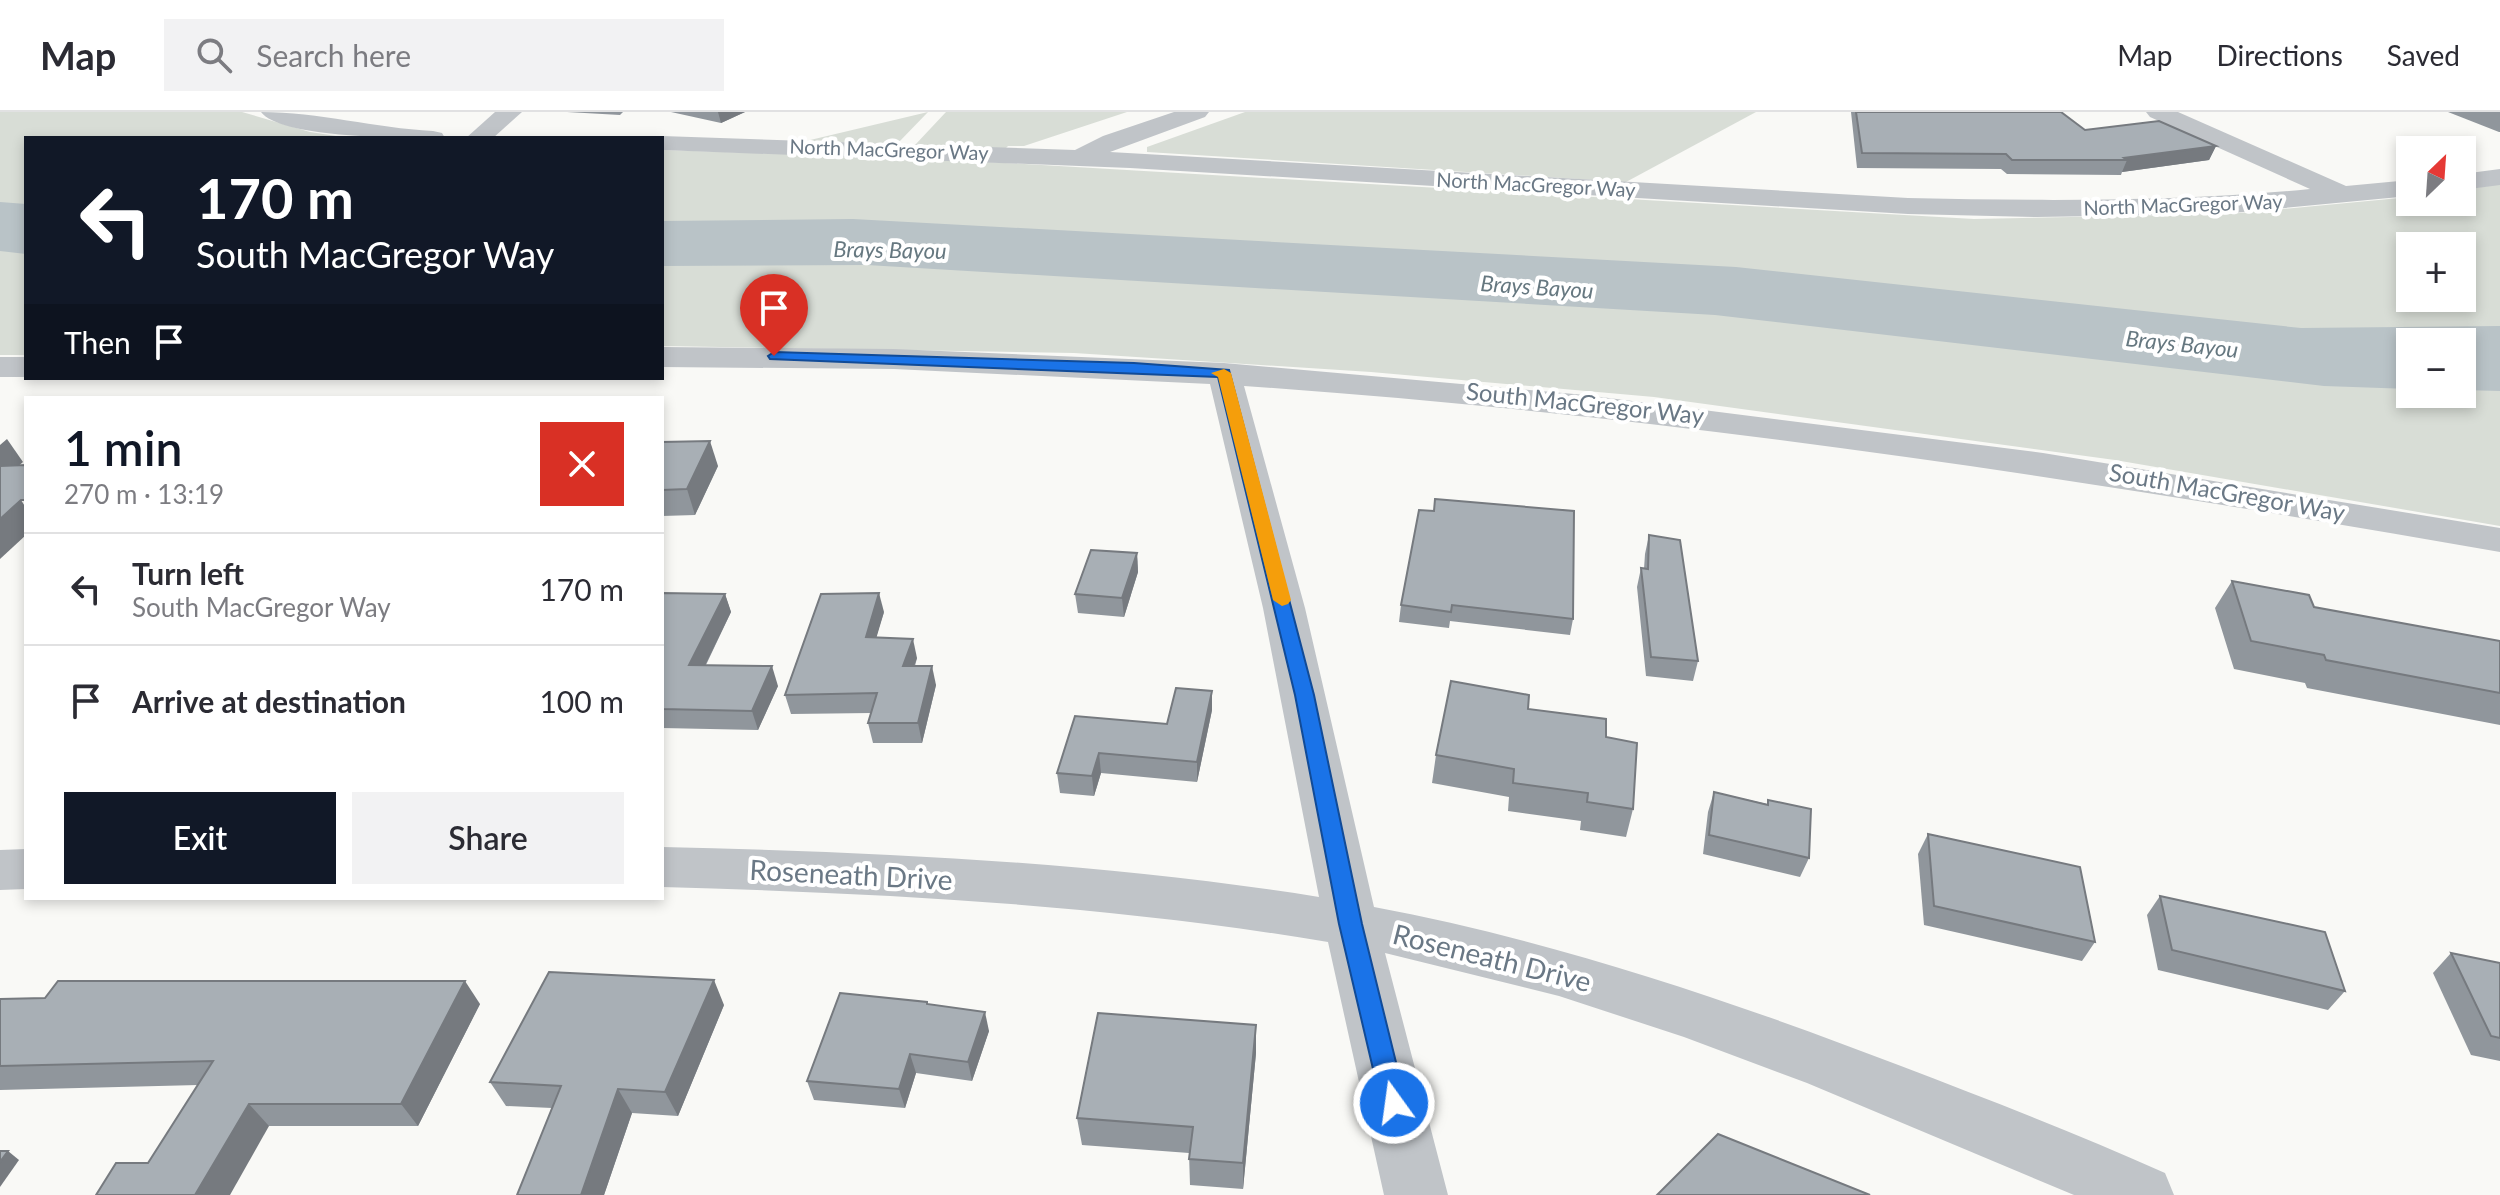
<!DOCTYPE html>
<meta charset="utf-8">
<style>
body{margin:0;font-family:Lato,sans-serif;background:#f2f2f3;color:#2b2b33;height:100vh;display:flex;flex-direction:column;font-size:30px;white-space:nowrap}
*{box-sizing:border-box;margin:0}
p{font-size:26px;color:#7c7c81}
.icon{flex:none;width:44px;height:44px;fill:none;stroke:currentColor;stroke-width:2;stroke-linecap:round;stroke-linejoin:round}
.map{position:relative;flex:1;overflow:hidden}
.details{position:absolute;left:24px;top:284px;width:640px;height:504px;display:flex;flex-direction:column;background:#fff;border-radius:0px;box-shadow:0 4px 12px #0003}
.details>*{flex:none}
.top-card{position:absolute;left:24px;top:24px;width:640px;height:244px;border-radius:0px;box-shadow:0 4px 12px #0003;background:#111827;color:#fff;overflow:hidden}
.needle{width:52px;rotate:25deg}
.buttons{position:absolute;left:2396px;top:24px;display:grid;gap:16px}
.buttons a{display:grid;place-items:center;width:80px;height:80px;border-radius:0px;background:#fff;box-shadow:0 4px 12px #0003;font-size:40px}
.pin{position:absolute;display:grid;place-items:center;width:68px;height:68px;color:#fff;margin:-82px -34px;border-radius:50% 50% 50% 0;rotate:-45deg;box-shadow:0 0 8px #0007}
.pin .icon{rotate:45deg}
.me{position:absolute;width:88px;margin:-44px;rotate:346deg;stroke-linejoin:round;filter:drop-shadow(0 0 6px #0008)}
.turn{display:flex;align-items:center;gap:28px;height:168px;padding:0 40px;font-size:36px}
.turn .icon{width:104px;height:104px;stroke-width:2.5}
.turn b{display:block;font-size:56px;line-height:68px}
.then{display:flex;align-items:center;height:76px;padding:0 40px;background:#0003;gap:16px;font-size:30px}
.round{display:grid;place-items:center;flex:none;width:84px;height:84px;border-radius:0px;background:#f2f2f3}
.headline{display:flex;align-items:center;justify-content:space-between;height:136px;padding:0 40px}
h1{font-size:48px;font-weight:600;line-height:60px;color:#111827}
.button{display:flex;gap:16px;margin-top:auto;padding:16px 40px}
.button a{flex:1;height:92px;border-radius:0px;background:#111827;color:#fff;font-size:32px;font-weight:600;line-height:92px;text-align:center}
.button a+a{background:#f2f2f3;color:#2b2b33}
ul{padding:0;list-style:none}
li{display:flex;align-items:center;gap:24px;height:112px;padding:0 40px;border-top:2px solid #e1e1e2}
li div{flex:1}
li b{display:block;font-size:30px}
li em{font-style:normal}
header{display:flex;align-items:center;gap:48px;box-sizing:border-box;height:112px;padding:0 40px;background:#fff;border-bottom:2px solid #e1e1e2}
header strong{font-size:38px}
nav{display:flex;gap:44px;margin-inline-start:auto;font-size:28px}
.search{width:560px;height:72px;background:#f2f2f3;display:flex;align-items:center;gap:20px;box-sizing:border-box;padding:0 28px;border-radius:0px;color:#7c7c81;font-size:30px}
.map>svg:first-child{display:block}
.green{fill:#d8ddd6;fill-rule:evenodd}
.water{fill:#b9c3c7}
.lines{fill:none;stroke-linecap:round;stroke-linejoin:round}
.minor{fill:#c0c4c8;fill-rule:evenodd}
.wall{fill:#90969c}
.shaded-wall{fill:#767a7f}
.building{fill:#a8afb5;stroke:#767a7f;stroke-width:2}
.route{fill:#1a73e8;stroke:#114b97;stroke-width:2}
.slow{fill:#f59e0b}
.labels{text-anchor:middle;stroke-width:8;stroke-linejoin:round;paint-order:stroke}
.far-street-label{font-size:20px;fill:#6a7885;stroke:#fff}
.far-water-label{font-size:22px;font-style:italic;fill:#667880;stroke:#fff}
.street-label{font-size:24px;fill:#6a7885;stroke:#fff}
.near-street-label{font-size:28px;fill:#6a7885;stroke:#fff}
</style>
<header>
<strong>Map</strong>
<div class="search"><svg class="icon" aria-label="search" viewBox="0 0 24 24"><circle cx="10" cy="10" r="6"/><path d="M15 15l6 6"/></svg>Search here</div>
<nav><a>Map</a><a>Directions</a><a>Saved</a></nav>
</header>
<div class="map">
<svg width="2500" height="1083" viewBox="0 0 2500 1083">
<rect width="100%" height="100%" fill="#f9f9f6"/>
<g class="green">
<polygon points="0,0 242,0 310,20 349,26 26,26 26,243 0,243"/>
<polygon points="928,0 897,32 806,29"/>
<polygon points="946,0 1127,0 1024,34 1008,34 1005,37 915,33"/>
<polygon points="1245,0 1756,0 1626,70 1147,40 1147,35"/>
<path d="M662,38L936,47L1974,107L2229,102L2410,85V90H2462V78L2500,72V414L2115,348L1654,285L1371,260L1074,241L662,234ZM2410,134H2462V186H2410ZM2410,230H2462V282H2410Z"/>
</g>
<g class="water">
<polygon points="0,90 26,92 26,142 0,139"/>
<polygon points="853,107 1736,155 2301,216 2500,214 2500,279 2462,278 2462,230 2410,230 2410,277 2324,274 1715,203 867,153 662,154 662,109"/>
</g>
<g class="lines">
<g class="minor">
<path d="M261,0C319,0 375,16 433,19L442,21L445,26C411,26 281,27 261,0Z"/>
<polygon points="495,0 522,0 493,26 466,26"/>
<path d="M1174,0H1209L1205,5L1110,40L1908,86C2042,89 2176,90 2310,77L2150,5L2146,0H2178L2346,74L2410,68V84L2222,102L2037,105L1908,102L1130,56L662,38V26H653L662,24L1075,38L1103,24Z"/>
<polygon points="2500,57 2500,73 2462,78 2462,62"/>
<path d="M662,235L894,237L1224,251L1585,283L2043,341L2500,416V440C2084,367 1666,303 1244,274L1305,496L1374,795C1555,829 1729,888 1901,954C1990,988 2078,1022 2165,1061L2174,1083H2074L1807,971L1684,925L1559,884L1385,841L1448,1083H1384L1328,830C1107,793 885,781 662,775V735C882,740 1101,750 1319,785L1263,496L1210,272L894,257L662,255Z"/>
<rect x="0" y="245" width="26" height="20"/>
<polygon points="26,737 26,777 0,778 0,738"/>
</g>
</g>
<g class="wall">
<polygon points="567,0 623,0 620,3"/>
<polygon points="671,0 745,0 721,11"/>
<polygon points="1851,0 2061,0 2085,18 2216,34 2209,48 2122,60 2121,63 2007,62 2001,57 1857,56"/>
<polygon points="2448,0 2500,0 2500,20 2499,20"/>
<polygon points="662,330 718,354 695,403 662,404"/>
<polygon points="1419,398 1573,507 1570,523 1450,509 1449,516 1399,510 1401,493"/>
<polygon points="1649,423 1698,549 1693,569 1646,564 1637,475 1641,456 1644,457 1645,442"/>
<polygon points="1137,441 1138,460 1124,505 1078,501 1075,482"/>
<polygon points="2232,469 2314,495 2500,529 2500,613 2307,576 2305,571 2234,557 2215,496"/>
<polygon points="662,481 725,482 731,500 706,553 778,574 758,618 662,616"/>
<polygon points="884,500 876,525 917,546 915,554 936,573 922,631 873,631 868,611 871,601 791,602 785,583"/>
<polygon points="1528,597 1606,625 1633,697 1626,725 1580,718 1581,709 1508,699 1509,685 1432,671 1436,643"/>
<polygon points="1212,598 1197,670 1101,661 1094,684 1060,681 1057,661 1075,604 1167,612"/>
<polygon points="1714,680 1767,692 1768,688 1809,746 1800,765 1703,742 1708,700"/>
<polygon points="1928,722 2095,830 2082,849 1924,813 1918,742"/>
<polygon points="2160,784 2345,879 2328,898 2158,858 2147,803"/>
<polygon points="2451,841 2500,851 2500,949 2471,943 2433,861"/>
<polygon points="45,886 480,892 418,1014 269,1014 148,1051 198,973 0,978 0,887"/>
<polygon points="927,890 928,892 989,919 972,969 916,961 905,996 814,988 807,969"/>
<polygon points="724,893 678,1004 632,1001 604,1083 517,1083 552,996 506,994 490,970"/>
<polygon points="1256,941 1243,1077 1190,1073 1189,1041 1082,1033 1077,1006"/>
</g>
<g class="shaded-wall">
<polygon points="718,0 745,0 721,11"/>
<polygon points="2216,34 2209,48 2122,60 2127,48 2124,46"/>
<polygon points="7,327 23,350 0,370 0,333"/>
<polygon points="710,329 718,354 695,403 687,377"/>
<polygon points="21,388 26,396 26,423 0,447 0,407"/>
<polygon points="1137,441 1138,460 1124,505 1122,486"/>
<polygon points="879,481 884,500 871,544 866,525"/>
<polygon points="725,482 731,500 696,572 689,553"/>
<polygon points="913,527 917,546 907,573 903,554"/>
<polygon points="772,554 778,574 758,618 752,599"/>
<polygon points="932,554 936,573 922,631 918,611"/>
<polygon points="1212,579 1212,598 1197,670 1197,650"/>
<polygon points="1099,641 1101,661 1094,684 1092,664"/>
<polygon points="714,868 724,893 678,1004 665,980"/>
<polygon points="465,869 480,892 418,1014 401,992"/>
<polygon points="985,900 989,919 972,969 968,950"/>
<polygon points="1256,913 1256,941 1243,1077 1243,1051"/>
<polygon points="910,942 916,961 905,996 899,977"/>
<polygon points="618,977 632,1001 604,1083 581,1083"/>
<polygon points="249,992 269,1014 230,1083 195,1083"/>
<polygon points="8,1039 19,1048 0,1075 0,1050"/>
</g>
<g class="building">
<polygon points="1856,0 2061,0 2085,18 2159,9 2216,34 2124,46 2127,48 2012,48 2006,42 1862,41"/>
<polygon points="710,329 687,377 662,378 662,330"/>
<polygon points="26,353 26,388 21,388 0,407 0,354"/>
<polygon points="1435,387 1574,399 1573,507 1452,493 1451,500 1401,493 1419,398 1434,399"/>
<polygon points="1649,423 1680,428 1698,549 1651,545 1641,456 1648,457"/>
<polygon points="1091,438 1137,441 1122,486 1075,482"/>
<polygon points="2232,469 2309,483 2314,495 2500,529 2500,581 2326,548 2324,543 2251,529"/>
<polygon points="662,481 725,482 689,553 772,554 752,599 662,597"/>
<polygon points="879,481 866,525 913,527 903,554 932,554 918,611 868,611 877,581 785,583 821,482"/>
<polygon points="1451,569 1529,583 1528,597 1606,607 1606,625 1637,631 1633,697 1587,690 1588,681 1513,671 1514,657 1436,643"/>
<polygon points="1176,576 1212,579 1197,650 1099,641 1092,664 1057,661 1075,604 1167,612"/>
<polygon points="1714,680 1768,693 1768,688 1811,697 1809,746 1709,723"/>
<polygon points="1928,722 2080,755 2095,830 1934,794"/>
<polygon points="2160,784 2325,820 2345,879 2172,838"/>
<polygon points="2451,841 2500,851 2500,926 2491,924"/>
<polygon points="549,860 714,868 665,980 618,977 581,1083 517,1083 561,974 490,970"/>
<polygon points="58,869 465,869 401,992 249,992 195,1083 96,1083 116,1051 148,1051 213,949 0,954 0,887 45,886"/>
<polygon points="840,881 927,890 927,892 985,900 968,950 910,942 899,977 807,969"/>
<polygon points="1098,901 1256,913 1243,1051 1189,1047 1193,1015 1077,1006"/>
<polygon points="1718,1022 1870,1083 1657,1083"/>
<polygon points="0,1039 8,1039 0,1050"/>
</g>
<polygon class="route" points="774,240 1134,251 1229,258 1314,583 1362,812 1406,991 1403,999 1394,1003 1385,999 1381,991 1339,812 1295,583 1218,265 770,247 768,244"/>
<polygon class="slow" points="1224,257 1231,261 1291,488 1288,492 1282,494 1273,488 1218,265 1211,261"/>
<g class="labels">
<g class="far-street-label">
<text transform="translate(889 38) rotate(2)" y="7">North MacGregor Way</text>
<text transform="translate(1536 73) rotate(3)" y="7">North MacGregor Way</text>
<text transform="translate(2183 93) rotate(-2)" y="7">North MacGregor Way</text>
</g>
<g class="far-water-label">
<text transform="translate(890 138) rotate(1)" y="8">Brays Bayou</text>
<text transform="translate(1537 175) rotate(4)" y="8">Brays Bayou</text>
<text transform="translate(2182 232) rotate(6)" y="8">Brays Bayou</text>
</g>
<g class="street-label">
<text transform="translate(1585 292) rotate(6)" y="8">South MacGregor Way</text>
<text transform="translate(2227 381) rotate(10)" y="8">South MacGregor Way</text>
</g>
<g class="near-street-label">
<text transform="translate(851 763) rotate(3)" y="10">Roseneath Drive</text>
<text transform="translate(1492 846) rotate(14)" y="10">Roseneath Drive</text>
</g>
</g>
</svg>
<div class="buttons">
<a><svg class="needle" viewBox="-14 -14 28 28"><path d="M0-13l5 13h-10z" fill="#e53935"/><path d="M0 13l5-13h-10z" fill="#7c7c81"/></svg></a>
<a>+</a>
<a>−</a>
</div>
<div class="pin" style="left:774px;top:244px;background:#d93025"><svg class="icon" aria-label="arrive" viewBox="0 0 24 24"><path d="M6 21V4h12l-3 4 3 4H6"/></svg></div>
<svg class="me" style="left:1394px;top:991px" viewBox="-20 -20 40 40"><circle r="17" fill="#1a73e8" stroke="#fff" stroke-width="3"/><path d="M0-11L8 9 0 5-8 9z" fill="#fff"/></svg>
<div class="top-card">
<div class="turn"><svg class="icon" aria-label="left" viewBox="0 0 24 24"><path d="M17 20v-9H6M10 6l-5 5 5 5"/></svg><div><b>170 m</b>South MacGregor Way</div></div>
<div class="then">Then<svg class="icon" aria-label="arrive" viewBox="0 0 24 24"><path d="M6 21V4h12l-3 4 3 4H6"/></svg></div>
</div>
<section class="details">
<div class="headline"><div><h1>1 min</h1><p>270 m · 13:19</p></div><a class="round" style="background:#d93025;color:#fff"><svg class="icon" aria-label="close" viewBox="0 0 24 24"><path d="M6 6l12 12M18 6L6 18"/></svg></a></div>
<ul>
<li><svg class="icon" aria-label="left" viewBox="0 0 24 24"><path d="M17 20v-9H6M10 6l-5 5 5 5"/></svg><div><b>Turn left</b><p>South MacGregor Way</p></div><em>170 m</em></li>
<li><svg class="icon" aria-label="arrive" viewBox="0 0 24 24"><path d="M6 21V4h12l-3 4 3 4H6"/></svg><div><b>Arrive at destination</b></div><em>100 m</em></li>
</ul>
<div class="button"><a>Exit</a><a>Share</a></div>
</section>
</div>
